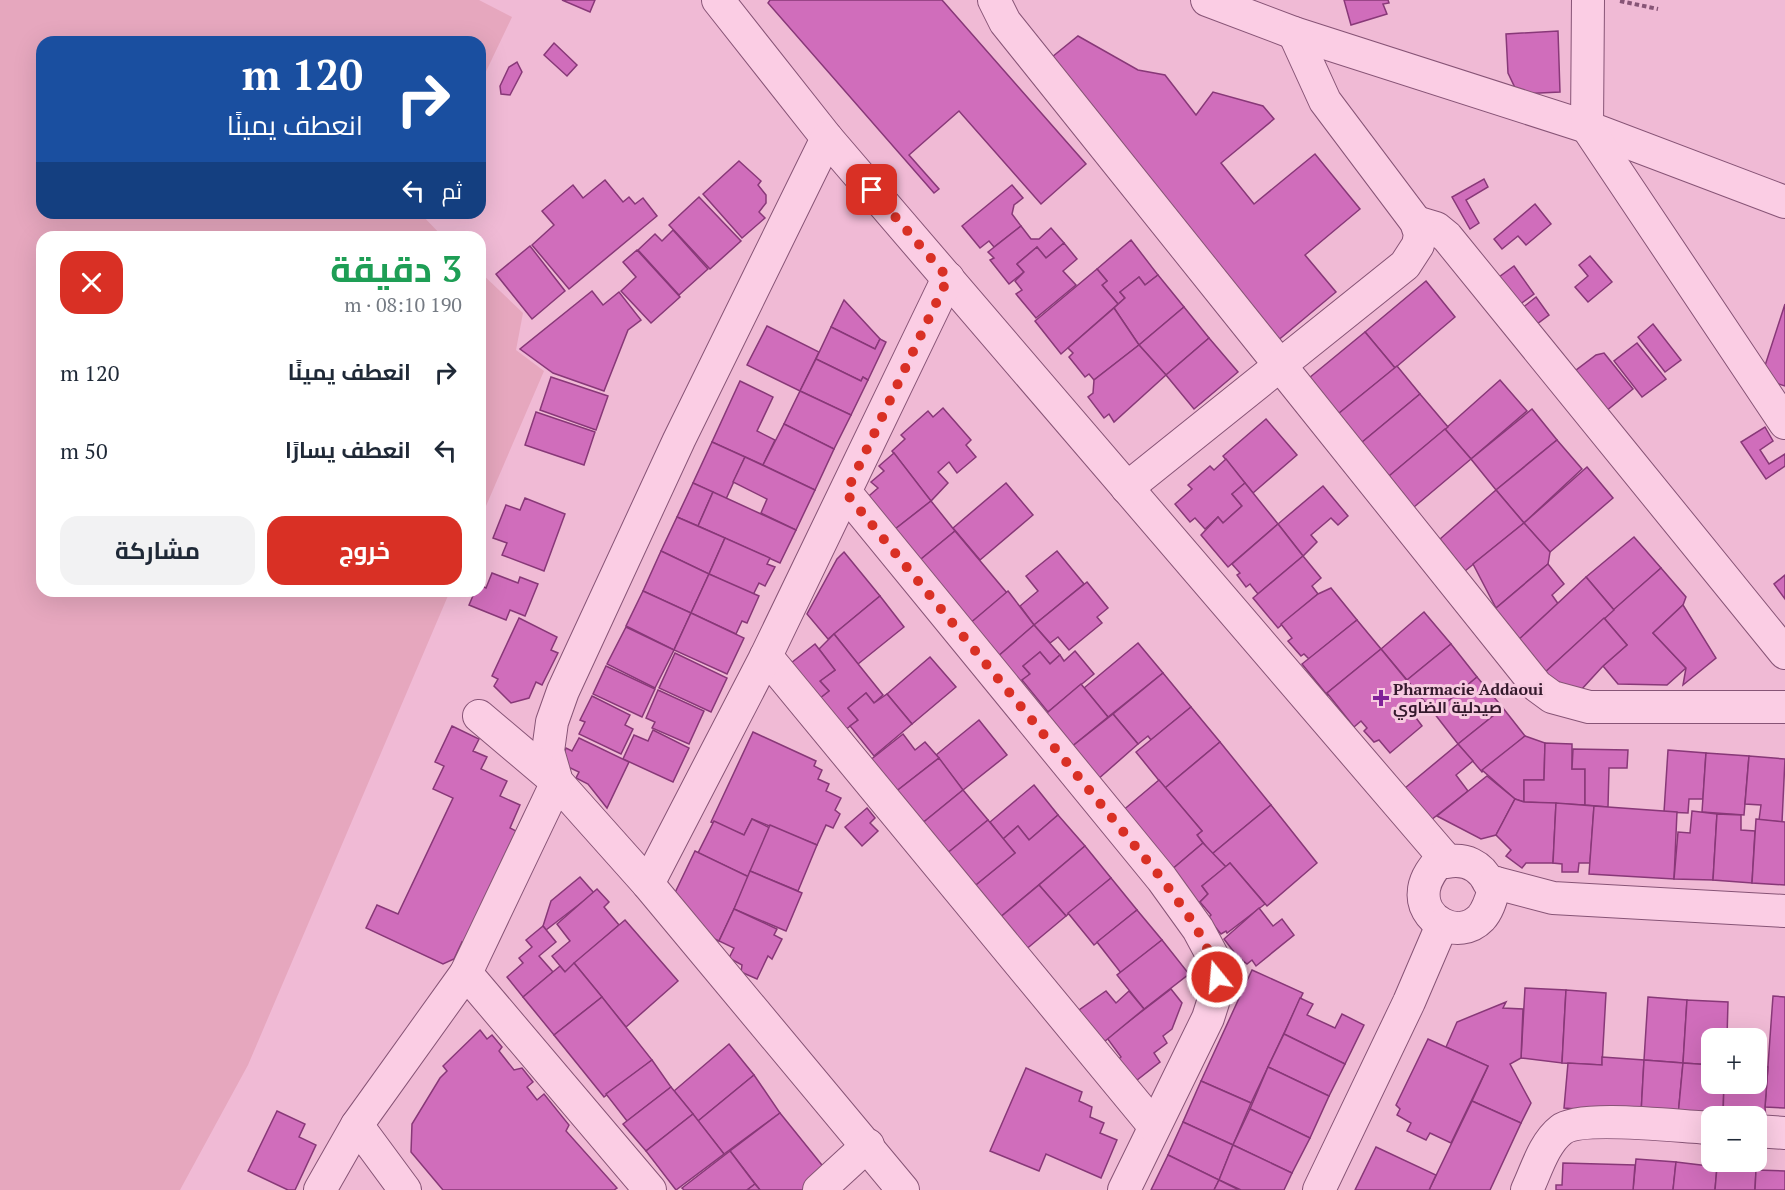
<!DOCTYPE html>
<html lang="ar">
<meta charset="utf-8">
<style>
body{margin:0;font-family:"PT Serif",Cairo,serif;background:#f2f2f3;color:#1f2937;direction:rtl;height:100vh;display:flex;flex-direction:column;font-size:22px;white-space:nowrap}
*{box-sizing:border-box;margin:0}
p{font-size:20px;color:#747a83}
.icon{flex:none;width:33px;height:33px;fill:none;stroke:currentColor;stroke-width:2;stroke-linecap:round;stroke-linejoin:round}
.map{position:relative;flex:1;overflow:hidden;direction:ltr}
.side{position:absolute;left:36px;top:231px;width:450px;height:366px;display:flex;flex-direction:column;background:#fff;border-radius:18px;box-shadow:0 6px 24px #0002;direction:rtl}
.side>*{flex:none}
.banner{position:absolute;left:36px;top:36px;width:450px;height:183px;border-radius:18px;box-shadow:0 6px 24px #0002;direction:rtl;background:#1a4fa0;color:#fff;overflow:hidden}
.tools{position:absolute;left:1701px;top:1028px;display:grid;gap:12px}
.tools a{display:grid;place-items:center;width:66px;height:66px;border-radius:12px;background:#fff;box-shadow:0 6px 24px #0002;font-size:30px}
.pin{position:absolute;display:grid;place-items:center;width:51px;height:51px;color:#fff;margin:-26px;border-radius:12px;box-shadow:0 3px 9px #0006}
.me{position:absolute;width:66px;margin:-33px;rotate:343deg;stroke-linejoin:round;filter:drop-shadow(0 0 4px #0008)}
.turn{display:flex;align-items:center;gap:21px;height:126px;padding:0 24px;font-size:27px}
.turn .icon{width:78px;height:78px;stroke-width:2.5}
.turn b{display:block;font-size:42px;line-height:51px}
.then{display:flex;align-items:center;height:57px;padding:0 24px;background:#0003;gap:12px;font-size:22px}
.round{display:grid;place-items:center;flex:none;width:63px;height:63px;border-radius:18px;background:#f2f2f3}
.head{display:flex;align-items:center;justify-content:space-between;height:102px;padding:0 24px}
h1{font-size:36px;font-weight:700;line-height:45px;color:#1e9e55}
.primary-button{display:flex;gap:12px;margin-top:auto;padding:12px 24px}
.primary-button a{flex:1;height:69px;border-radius:18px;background:#d93025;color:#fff;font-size:24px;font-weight:700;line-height:69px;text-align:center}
.primary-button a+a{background:#f2f2f3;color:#1f2937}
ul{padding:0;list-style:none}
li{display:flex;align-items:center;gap:18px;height:78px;padding:0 24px}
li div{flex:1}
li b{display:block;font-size:22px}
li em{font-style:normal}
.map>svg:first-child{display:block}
.farmland{fill:#e6a7be}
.building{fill:#d06dbb;stroke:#883878;stroke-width:1.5}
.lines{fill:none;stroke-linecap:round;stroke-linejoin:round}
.minor-casing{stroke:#875476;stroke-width:34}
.path{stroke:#875476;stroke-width:4;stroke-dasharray:4.5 3;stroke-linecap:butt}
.minor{stroke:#fbcde4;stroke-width:32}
.route{stroke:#d93025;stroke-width:10;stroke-dasharray:0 18}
.poi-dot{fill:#812199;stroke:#f7cae0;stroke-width:2}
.labels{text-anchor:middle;stroke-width:6;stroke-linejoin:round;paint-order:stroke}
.poi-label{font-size:16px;font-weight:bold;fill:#351a2d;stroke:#f7cae0;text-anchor:start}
</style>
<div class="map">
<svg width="1785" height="1190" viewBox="0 0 1785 1190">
<rect width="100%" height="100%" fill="#f0bad5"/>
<g class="farmland">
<polygon points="0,0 479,0 512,17 480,84 480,42 42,42 42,213 420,213 443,237 42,237 42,591 450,591 248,1065 180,1190 0,1190"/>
<polygon points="480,272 523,313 516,350 544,371 480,520"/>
</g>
<g class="building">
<polygon points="562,0 595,0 590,12"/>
<polygon points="770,0 942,0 1086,164 1041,204 959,111 909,155 939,189 934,193 768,3"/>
<polygon points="1344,0 1388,0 1389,3 1383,4 1387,14 1351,25"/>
<polygon points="1558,31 1560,92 1518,94 1508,73 1506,34"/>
<polygon points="1078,36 1138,70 1165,75 1196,115 1213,92 1263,106 1274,119 1221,163 1254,204 1315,154 1360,209 1305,255 1336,292 1276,342 1114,145 1120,140 1052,57"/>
<polygon points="554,43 577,65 567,76 544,55"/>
<polygon points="517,62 522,72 510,95 501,94 500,86 509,67"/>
<polygon points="739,161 761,181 758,185 766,195 766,203 759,212 765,218 742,238 703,194"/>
<polygon points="1484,179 1488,187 1466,200 1479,223 1470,229 1452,197"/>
<polygon points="605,180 623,202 629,197 635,204 643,198 657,216 569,289 532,245 554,225 542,211 573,185 583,198"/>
<polygon points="1012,185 1023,198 1014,205 1012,214 1021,226 994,247 989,241 980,248 962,226"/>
<polygon points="699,197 741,241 710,269 669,225"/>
<polygon points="1535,204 1551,224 1526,245 1518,236 1502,249 1494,239"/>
<polygon points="1021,226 1031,239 1039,239 1051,228 1064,243 1046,258 1037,247 1017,264 1024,272 1009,284 990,260 994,258 988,252"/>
<polygon points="673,230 708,269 679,295 638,250 655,234 662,241"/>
<polygon points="1131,240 1158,275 1145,285 1139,277 1120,292 1125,298 1118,304 1102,285 1107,281 1097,269"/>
<polygon points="1064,243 1077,259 1063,271 1076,285 1036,318 1016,294 1022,290 1015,281 1024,272 1017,264 1037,247 1046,258"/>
<polygon points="530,246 565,291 532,319 496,274"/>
<polygon points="637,250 680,297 651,323 621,291 636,277 623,262"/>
<polygon points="1590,256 1612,282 1588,302 1575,287 1588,276 1579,265"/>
<polygon points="1514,266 1534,294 1515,308 1495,280"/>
<polygon points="1097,269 1107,281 1102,285 1118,304 1061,354 1035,321"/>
<polygon points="1158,275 1184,307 1139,345 1114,308 1125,298 1120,292 1139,277 1145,285"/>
<polygon points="1426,281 1455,317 1395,368 1365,332"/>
<polygon points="592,291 603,305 619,292 641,320 628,330 604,391 553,373 520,349"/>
<polygon points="1536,297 1549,315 1529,330 1516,313"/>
<polygon points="844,300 880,339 875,349 831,327"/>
<polygon points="1785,304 1785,386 1761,378"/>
<polygon points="1184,307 1209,338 1166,375 1139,345"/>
<polygon points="1114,308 1139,345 1094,380 1089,374 1085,377 1069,357 1073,353 1068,348"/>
<polygon points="1653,324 1681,360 1665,372 1638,337"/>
<polygon points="767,326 819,352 800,391 747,365"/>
<polygon points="831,327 875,349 880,339 886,342 868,380 863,377 861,381 816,359"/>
<polygon points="1365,332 1395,368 1338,414 1309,378"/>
<polygon points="1209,338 1238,372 1194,409 1166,375"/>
<polygon points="1637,343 1666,379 1642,397 1614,361"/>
<polygon points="1139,345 1166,375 1114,422 1109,414 1104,418 1088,397 1093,393 1094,380"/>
<polygon points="1604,353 1633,389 1606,411 1602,403 1591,408 1567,377 1596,355"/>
<polygon points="816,359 861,381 863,377 868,380 851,415 800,391"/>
<polygon points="1397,366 1420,394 1361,443 1338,414"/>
<polygon points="551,377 608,396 596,430 540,410"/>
<polygon points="1500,380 1527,411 1471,459 1445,429"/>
<polygon points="740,381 773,397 757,431 775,440 763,465 712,442"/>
<polygon points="800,391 851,415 834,449 784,424"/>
<polygon points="1420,394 1448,427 1389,476 1361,443"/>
<polygon points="943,408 971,440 966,445 976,457 957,473 949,462 938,472 948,483 931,501 892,451 905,439 901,435 928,411 933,417"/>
<polygon points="1532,409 1557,440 1496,490 1471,459"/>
<polygon points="536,412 595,432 584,465 525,445"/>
<polygon points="1266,419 1297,455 1253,493 1223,456"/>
<polygon points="784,424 834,449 815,490 763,465"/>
<polygon points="1765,427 1773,441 1760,450 1769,464 1785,454 1785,466 1766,479 1741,442"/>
<polygon points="1445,429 1471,459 1414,507 1389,476"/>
<polygon points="1557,440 1582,469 1524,523 1496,490"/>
<polygon points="712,442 745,457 726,499 693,483"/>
<polygon points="894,453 931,501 890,533 863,501 878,488 871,482 884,471 879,466"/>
<polygon points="745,457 815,490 796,530 761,513 767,499 733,482"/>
<polygon points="1226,459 1245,483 1232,494 1242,506 1223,523 1218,517 1205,529 1195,518 1190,522 1175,504 1192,489 1188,485 1210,466 1214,470"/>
<polygon points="1587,467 1613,498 1550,552 1524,523"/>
<polygon points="693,483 713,492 698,526 677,517"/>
<polygon points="1006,483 1033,515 980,560 953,528"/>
<polygon points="1245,483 1278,524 1228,567 1201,535 1218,517 1223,523 1242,506 1232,494"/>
<polygon points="1323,486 1348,516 1338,525 1331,518 1311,535 1317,542 1303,556 1278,524"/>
<polygon points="1496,490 1524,523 1465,571 1440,539"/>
<polygon points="713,492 796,530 780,563 698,526"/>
<polygon points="525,498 565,514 544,571 502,555 507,543 493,538 506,505 520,510"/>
<polygon points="931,501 955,531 915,564 890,533"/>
<polygon points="677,517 725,538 709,574 661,551"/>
<polygon points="1524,523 1550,552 1548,564 1496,608 1473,564"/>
<polygon points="1278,524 1303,556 1258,594 1250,584 1246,587 1237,575 1240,573 1232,564"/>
<polygon points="955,531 1007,593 968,625 915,564"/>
<polygon points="1634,537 1661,568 1614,610 1586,577"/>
<polygon points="725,538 770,558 767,564 775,567 765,586 759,583 753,595 709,574"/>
<polygon points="661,551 709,574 691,613 643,591"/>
<polygon points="1057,551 1084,584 1034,625 1020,606 1038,591 1026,576"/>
<polygon points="844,552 880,596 828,639 807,614 837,559"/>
<polygon points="1303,556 1321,578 1312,586 1318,594 1278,628 1253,598"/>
<polygon points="1548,564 1564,584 1552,595 1559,605 1515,643 1489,614"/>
<polygon points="1661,568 1686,597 1683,605 1653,633 1686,668 1667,685 1618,684 1603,666 1627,645 1604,618"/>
<polygon points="492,573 518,583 520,577 538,584 525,616 510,610 506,620 469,605 475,591 480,591 480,585 486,588"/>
<polygon points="709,574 759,596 747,623 742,621 736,634 691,613"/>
<polygon points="1785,575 1785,599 1774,584"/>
<polygon points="1586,577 1614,610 1542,675 1515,643"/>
<polygon points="1087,582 1108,608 1097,617 1102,623 1069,650 1058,637 1050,643 1034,625"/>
<polygon points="1331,588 1357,620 1309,659 1304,654 1301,656 1288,641 1292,638 1281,624 1318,594"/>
<polygon points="643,591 691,613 674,650 626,626"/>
<polygon points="1008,591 1034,625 996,658 968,625"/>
<polygon points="880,596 904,627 858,664 834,634"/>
<polygon points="1683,605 1716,658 1683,685 1686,668 1653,633"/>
<polygon points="1424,612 1451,644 1407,680 1381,649"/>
<polygon points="691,613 744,638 727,674 674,650"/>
<polygon points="519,618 557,637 551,650 558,653 542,685 536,682 529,698 511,703 494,686 498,679 492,676"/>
<polygon points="1604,618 1627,645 1603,666 1580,691 1542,675"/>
<polygon points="1357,620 1381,649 1327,693 1328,696 1302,664"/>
<polygon points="1034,625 1060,655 1050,664 1040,652 1023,666 1030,674 1018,685 996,658"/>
<polygon points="626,627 674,650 655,688 607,664"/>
<polygon points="834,634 883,695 874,703 866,693 848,708 858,720 840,734 815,702 829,691 820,681 835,670 819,649"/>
<polygon points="1138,643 1163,673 1108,717 1084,688"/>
<polygon points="815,644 835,670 820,681 829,691 815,702 786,667"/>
<polygon points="1451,644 1477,677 1434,713 1407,680"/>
<polygon points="1381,649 1423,700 1411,711 1422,726 1390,753 1379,740 1374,742 1364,731 1367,728 1361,721 1354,727 1327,693"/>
<polygon points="1075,651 1094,674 1048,712 1022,680 1030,674 1023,666 1040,652 1050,664 1060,655 1064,661"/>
<polygon points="675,653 727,678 711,712 659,688"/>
<polygon points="930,657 956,687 912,724 887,694"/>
<polygon points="606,666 655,689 642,717 593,694"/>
<polygon points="1163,673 1191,707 1151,740 1148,736 1138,744 1113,714"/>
<polygon points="1477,677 1503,708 1458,744 1434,713"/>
<polygon points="1081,684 1108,717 1070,748 1045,719 1048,712"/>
<polygon points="658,690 704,711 689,744 652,728 655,722 646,718"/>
<polygon points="866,693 874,703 887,694 912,724 874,756 850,726 858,720 848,708"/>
<polygon points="592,696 630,715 625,725 633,729 621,754 579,734 585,722 580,720"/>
<polygon points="1191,707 1220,742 1165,788 1136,752"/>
<polygon points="1503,708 1525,736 1482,772 1458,744"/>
<polygon points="1113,714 1138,744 1097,780 1070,748"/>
<polygon points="979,720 1007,755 963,790 936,755"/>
<polygon points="452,726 479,739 473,751 487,757 481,769 507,781 500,796 520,805 510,828 518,832 466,945 462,942 454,959 443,964 366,928 377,905 398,914 453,798 433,789 444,766 435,762"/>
<polygon points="653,730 689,748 673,782 623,759 634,735 648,741"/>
<polygon points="753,732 816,761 814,766 822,770 818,779 829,784 826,791 841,798 835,810 840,814 833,828 826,825 817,845 752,819 744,835 711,822"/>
<polygon points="903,734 915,750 925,742 939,758 894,793 869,761"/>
<polygon points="1525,736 1545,743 1544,780 1524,780 1524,802 1515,799 1482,770"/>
<polygon points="579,738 629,762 607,808 588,784 576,778 579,772 560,763 566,748 572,751"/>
<polygon points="1220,742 1271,805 1212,854 1197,835 1202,831 1165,788"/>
<polygon points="1545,743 1572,744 1572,769 1585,769 1585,805 1524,802 1524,780 1544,780"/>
<polygon points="1458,744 1473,761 1456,775 1468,791 1431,820 1405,788"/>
<polygon points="1573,749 1628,750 1627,768 1609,768 1608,807 1585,805 1585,769 1572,769"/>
<polygon points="1668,750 1706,753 1703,799 1689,799 1688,813 1664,812"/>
<polygon points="1706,753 1749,756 1744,815 1702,812"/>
<polygon points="1749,756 1785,759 1782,822 1759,820 1761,805 1745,804"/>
<polygon points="939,758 963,790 920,825 894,793"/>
<polygon points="1487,776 1515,799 1496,835 1481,839 1437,816"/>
<polygon points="1159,780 1202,831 1197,835 1203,843 1170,871 1121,812"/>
<polygon points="1034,785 1058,815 1029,840 1018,826 1003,839 990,822"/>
<polygon points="963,790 988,820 945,855 920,825"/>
<polygon points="1515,799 1524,802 1556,803 1553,863 1526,863 1522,868 1506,856 1511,850 1496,835"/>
<polygon points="1556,803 1594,806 1590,863 1579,863 1578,872 1562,872 1562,864 1553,863"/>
<polygon points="1271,805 1317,863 1267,906 1230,863 1226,867 1212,854"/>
<polygon points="1594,806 1677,812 1674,879 1589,874"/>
<polygon points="867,808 875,818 870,823 878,831 862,846 845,827"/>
<polygon points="1692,811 1717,814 1713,880 1674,879 1678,832 1690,833"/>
<polygon points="1717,814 1741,815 1741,830 1755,831 1752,883 1713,880"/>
<polygon points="1058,815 1085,846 998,919 972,888 1015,853 1003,839 1018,826 1029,840"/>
<polygon points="752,819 770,828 749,877 698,853 714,821 744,835"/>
<polygon points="1756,819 1785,822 1785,885 1752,883"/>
<polygon points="988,820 1015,853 972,888 945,855"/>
<polygon points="770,825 817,845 798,891 750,871"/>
<polygon points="1203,843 1226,867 1202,886 1208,894 1200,902 1204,906 1200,909 1170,871"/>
<polygon points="1085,846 1111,878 1066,916 1039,885"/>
<polygon points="695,851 749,877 719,941 702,933 671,901"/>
<polygon points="1230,863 1265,904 1227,933 1226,931 1221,934 1208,918 1211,915 1200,902 1208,894 1202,886"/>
<polygon points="750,871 802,893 786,931 734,909"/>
<polygon points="580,877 594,893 546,930 543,926 551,901"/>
<polygon points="1111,878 1137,910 1094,945 1068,913"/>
<polygon points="1039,885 1066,916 1024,951 998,919"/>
<polygon points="597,889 609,902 604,907 619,925 565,972 552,956 570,941 557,924"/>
<polygon points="1259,908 1273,926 1282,919 1294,935 1256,966 1252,960 1247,964 1237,956 1224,939"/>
<polygon points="734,909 777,929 774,935 782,939 772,959 768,956 757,979 741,972 742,965 729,958 734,948 719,941"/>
<polygon points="1137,910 1162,940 1121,973 1097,942"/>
<polygon points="625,920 678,981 626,1027 574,963"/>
<polygon points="543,926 556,942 539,956 553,972 523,997 507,977 523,963 519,958 532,947 526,940"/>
<polygon points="1162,940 1189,974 1144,1009 1117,975"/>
<polygon points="574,963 602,997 554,1035 523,997 560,966 565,972"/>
<polygon points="1252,970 1303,993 1251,1103 1201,1081"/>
<polygon points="1525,988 1566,990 1562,1063 1521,1058"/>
<polygon points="1171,989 1182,1003 1172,1029 1163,1036 1167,1043 1154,1053 1160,1062 1132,1084 1115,1062 1121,1057 1107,1038"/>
<polygon points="1566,990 1606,993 1602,1065 1562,1063"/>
<polygon points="1106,991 1116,1003 1129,991 1144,1009 1099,1046 1072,1015"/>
<polygon points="1773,996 1785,997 1785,1108 1765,1107"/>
<polygon points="602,997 652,1060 604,1097 554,1035"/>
<polygon points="1648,997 1687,1000 1683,1063 1644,1060"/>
<polygon points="1300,998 1313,1004 1307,1015 1335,1028 1342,1014 1364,1025 1345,1064 1284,1034"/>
<polygon points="1687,1000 1728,1002 1727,1038 1712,1038 1712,1065 1683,1063"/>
<polygon points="1506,1002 1503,1008 1523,1009 1521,1058 1510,1064 1531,1103 1521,1123 1472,1101 1488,1066 1446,1047 1457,1022"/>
<polygon points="480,1030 487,1039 492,1035 502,1047 499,1051 514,1070 522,1068 533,1082 527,1087 537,1100 544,1094 569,1125 566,1131 617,1188 614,1190 443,1190 411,1152 412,1124 440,1078 447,1071 443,1066"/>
<polygon points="1284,1034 1345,1064 1329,1096 1268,1067"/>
<polygon points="1428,1039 1488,1066 1451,1143 1430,1133 1426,1140 1407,1131 1411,1123 1397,1115 1400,1109 1396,1105"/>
<polygon points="729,1044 754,1075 698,1121 674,1091"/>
<polygon points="1602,1057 1644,1060 1641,1114 1564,1108 1568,1063 1602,1065"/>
<polygon points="652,1060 671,1087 627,1121 606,1094"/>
<polygon points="1644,1060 1683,1063 1678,1116 1641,1114"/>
<polygon points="1683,1063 1712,1065 1712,1083 1724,1083 1723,1116 1678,1116"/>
<polygon points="1268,1067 1329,1096 1310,1138 1250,1109"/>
<polygon points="1756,1067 1768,1067 1765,1107 1766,1119 1723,1116 1724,1083 1756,1083"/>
<polygon points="1026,1068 1082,1092 1079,1101 1092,1107 1090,1117 1104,1123 1100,1133 1117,1140 1101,1178 1046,1154 1039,1171 990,1151"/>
<polygon points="754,1075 780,1113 724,1154 698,1121"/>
<polygon points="1201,1081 1251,1103 1233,1145 1183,1122"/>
<polygon points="671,1087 693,1114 646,1151 623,1124"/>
<polygon points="1472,1101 1521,1123 1490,1190 1429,1190"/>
<polygon points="1250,1109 1310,1138 1292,1173 1233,1145"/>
<polygon points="277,1111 305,1124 299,1137 316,1145 295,1190 288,1190 248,1171"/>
<polygon points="780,1113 830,1175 819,1190 760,1190 730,1151"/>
<polygon points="693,1114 724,1154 676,1190 646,1151"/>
<polygon points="1183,1122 1233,1145 1219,1180 1168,1155"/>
<polygon points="1233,1145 1292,1173 1284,1190 1241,1190 1219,1180"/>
<polygon points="1376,1147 1436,1175 1429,1190 1355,1190"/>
<polygon points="730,1151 755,1184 747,1190 684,1190 682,1188"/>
<polygon points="1168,1155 1219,1180 1214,1190 1151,1190"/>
<polygon points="1636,1159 1676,1162 1673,1190 1633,1190"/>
<polygon points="1676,1162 1717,1167 1715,1190 1673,1190"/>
<polygon points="1563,1163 1635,1165 1633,1190 1556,1190 1556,1185 1562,1185"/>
<polygon points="1717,1167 1756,1170 1755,1190 1715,1190"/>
<polygon points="1756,1170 1785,1171 1785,1190 1755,1190"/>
<polygon points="1219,1180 1239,1190 1214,1190"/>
<polygon points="755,1184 760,1190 747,1190"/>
</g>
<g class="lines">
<defs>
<g id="minor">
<polyline points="718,0 827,138 1443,856"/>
<polyline points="994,0 1005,22 1537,686 1552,697 1589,707 1785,707"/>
<polyline points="1207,0 1294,33 1587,127 1785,202"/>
<polyline points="1588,0 1587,127 1785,423"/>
<polyline points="827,138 679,440 563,691 552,722 548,751 557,782 648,884 903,1190"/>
<polyline points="1416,222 1436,228 1447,237 1785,653"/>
<polyline points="1127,488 1405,265 1418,245 1420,234 1416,222 1325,101 1294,33"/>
<polyline points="846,493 1162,879 1198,929 1212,955 1217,977 1215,996 1208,1018 1124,1190"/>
<polyline points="766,656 1154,1126"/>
<path d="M1443,856L1446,862C1465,858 1481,865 1489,883H1496C1492,894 1490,908 1481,918C1459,941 1419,921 1424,889C1426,876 1435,866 1443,856Z"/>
<polyline points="1496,883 1553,898 1785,911"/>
<polyline points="648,884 766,656 948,278"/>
<polyline points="466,973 650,1190"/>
<polyline points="357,1125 405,1190"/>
<polyline points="1756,1131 1785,1133"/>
<polyline points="320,1190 357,1125 466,973 557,782 479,716"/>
<polyline points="819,1190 868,1145"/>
<polyline points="1319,1190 1409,1002 1442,925"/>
<path d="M1527,1190C1536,1171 1544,1143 1561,1130C1581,1114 1682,1127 1712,1128"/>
</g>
</defs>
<use href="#minor" class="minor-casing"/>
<polyline class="path" points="1620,1 1658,9"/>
<use href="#minor" class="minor"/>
</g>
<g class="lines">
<path class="route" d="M872,190L948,278L846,493L1162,879C1185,911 1208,939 1217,977"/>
</g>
<path class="poi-dot" d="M1378 689h6v6h6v6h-6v6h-6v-6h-6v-6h6z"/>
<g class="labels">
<g class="poi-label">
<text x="1393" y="695">Pharmacie Addaoui<tspan x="1393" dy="18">صيدلية الضاوي</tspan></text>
</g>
</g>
</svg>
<div class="tools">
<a>+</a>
<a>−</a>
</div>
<div class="pin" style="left:872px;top:190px;background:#d93025"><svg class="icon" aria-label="arrive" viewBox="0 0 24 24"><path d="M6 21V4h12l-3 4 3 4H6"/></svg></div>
<svg class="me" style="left:1217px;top:977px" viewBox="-20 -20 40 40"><circle r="17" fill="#d93025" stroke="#fff" stroke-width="3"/><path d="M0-11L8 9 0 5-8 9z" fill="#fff"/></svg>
<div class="banner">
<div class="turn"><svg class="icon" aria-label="right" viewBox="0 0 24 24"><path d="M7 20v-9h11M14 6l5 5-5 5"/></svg><div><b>120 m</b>انعطف يمينًا</div></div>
<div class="then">ثم<svg class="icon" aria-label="left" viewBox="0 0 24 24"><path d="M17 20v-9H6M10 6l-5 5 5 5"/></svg></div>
</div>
<section class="side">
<div class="head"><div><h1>3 دقيقة</h1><p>190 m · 08:10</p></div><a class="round" style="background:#d93025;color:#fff"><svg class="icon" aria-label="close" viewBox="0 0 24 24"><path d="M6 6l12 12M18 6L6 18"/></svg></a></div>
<ul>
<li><svg class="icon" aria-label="right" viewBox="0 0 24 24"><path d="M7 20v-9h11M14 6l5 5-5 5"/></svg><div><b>انعطف يمينًا</b></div><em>120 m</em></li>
<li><svg class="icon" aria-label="left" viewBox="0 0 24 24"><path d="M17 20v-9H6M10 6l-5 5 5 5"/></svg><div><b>انعطف يسارًا</b></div><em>50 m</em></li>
</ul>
<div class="primary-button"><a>خروج</a><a>مشاركة</a></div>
</section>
</div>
